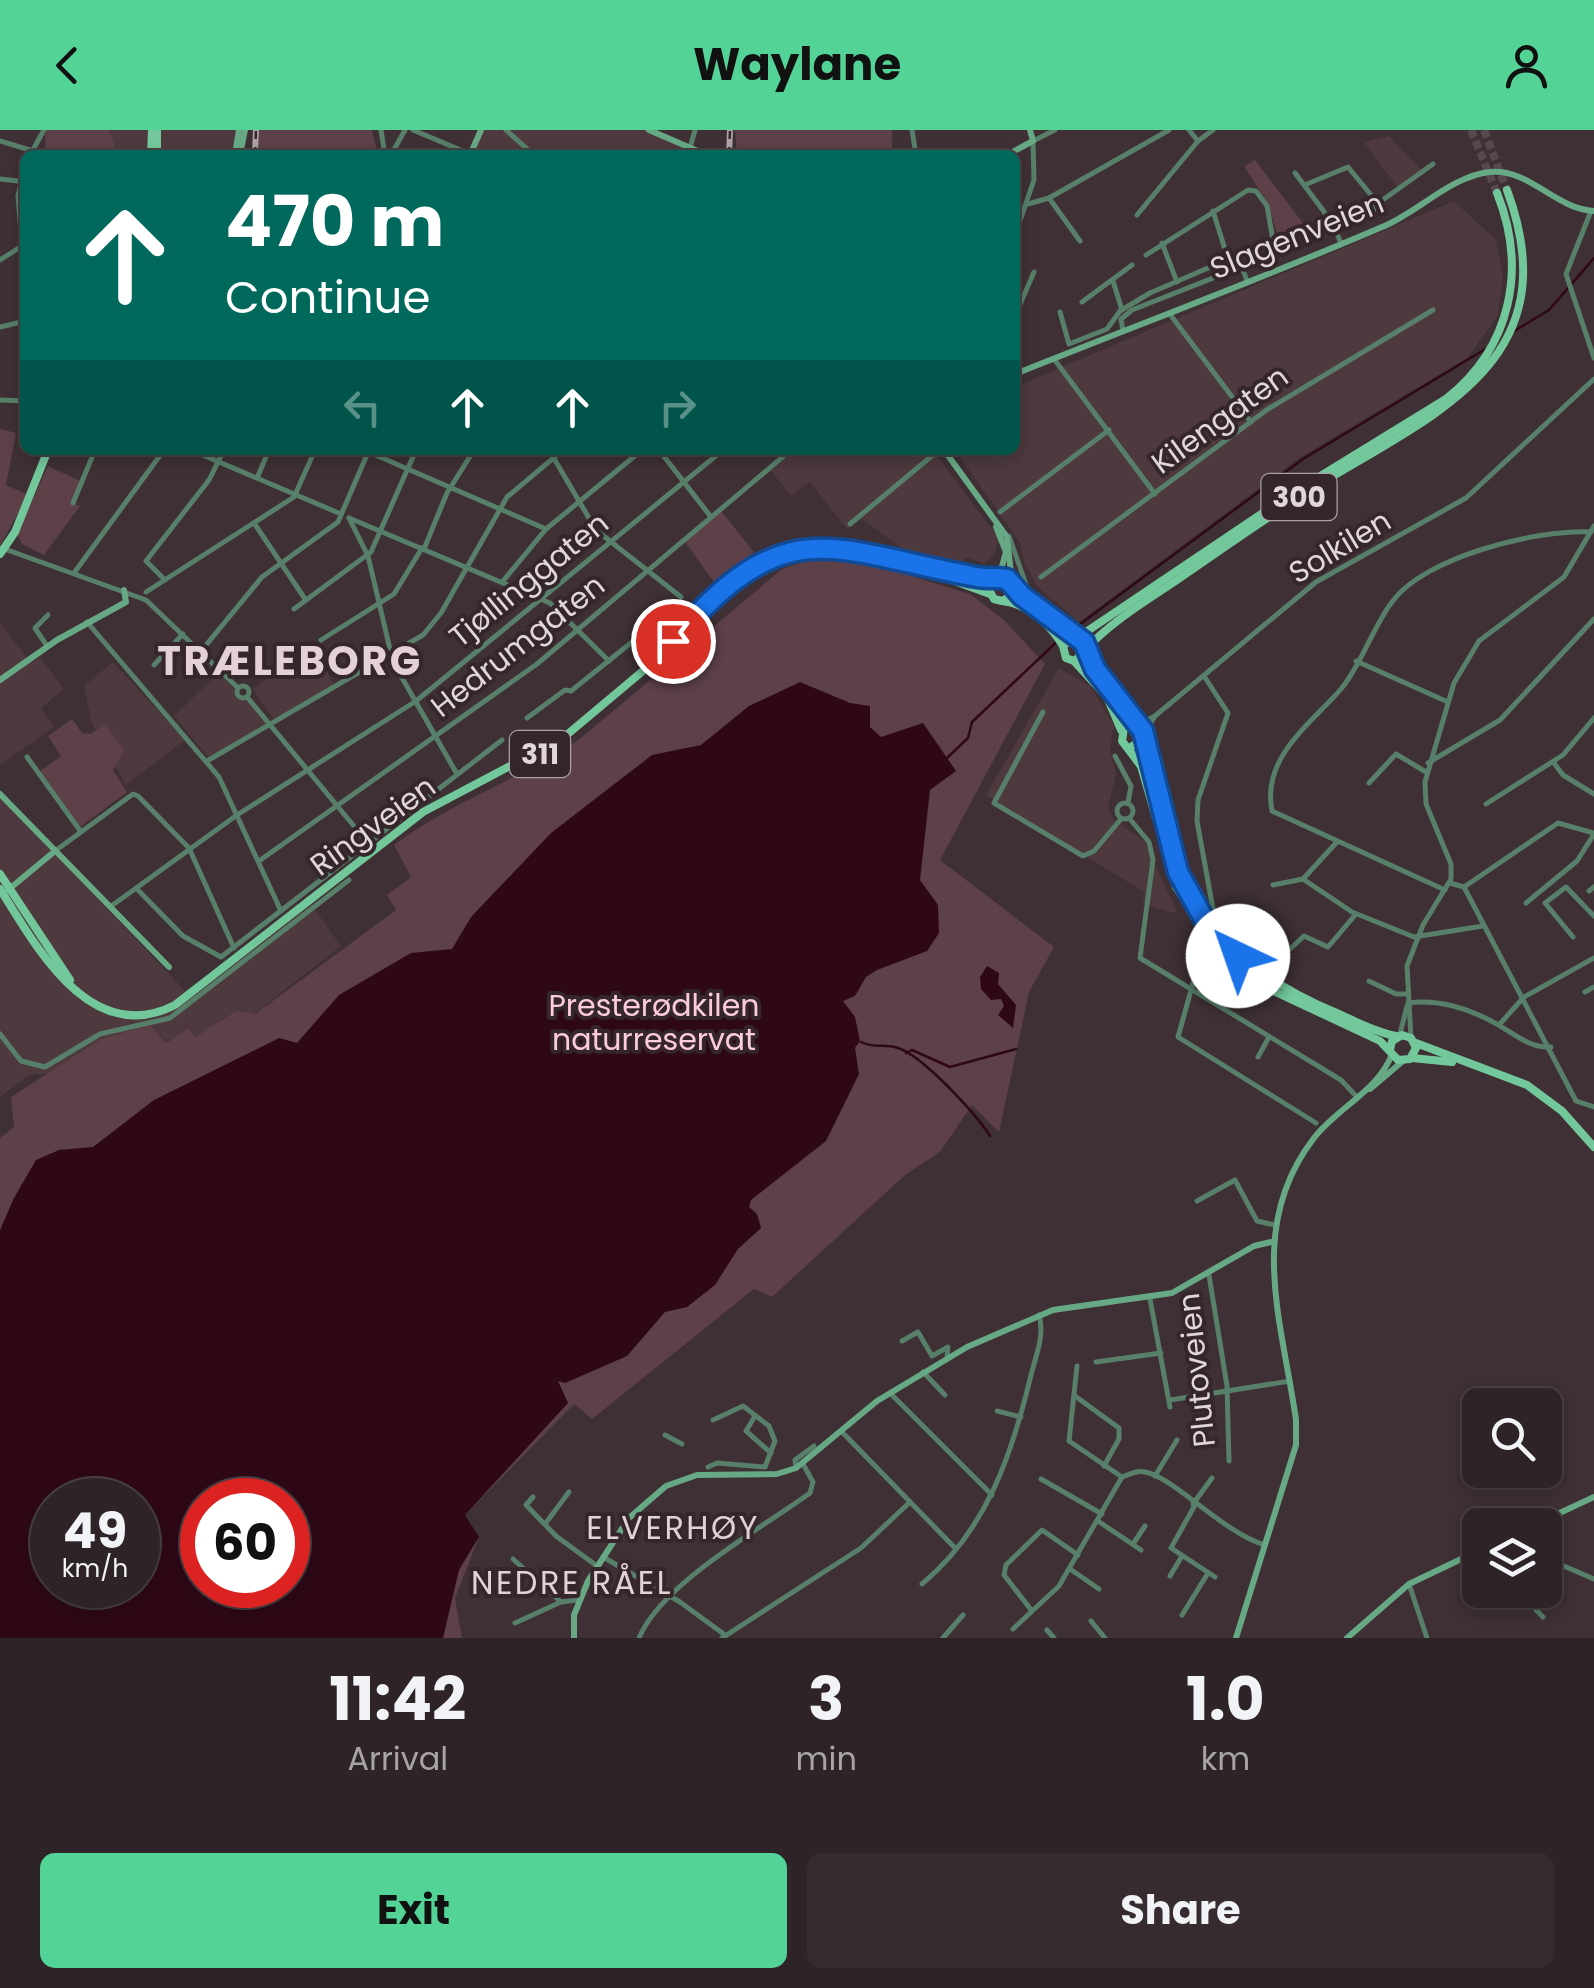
<!DOCTYPE html>
<meta charset="utf-8">
<style>
body{margin:0;font-family:Poppins,sans-serif;background:#362c2f;color:#f1f3f6;height:100vh;display:flex;flex-direction:column;font-size:38px;white-space:nowrap}
*{box-sizing:border-box;margin:0}
p{font-size:32px;color:#a7a4a7}
.icon{flex:none;width:55px;height:55px;fill:none;stroke:currentColor;stroke-width:2;stroke-linecap:round;stroke-linejoin:round}
.map{position:relative;height:1508px;overflow:hidden}
.sheet{display:flex;flex-direction:column;background:#2e2427;flex:1}
.sheet>*{flex:none}
.top-card{position:absolute;left:20px;top:20px;width:1000px;height:305px;border-radius:15px;box-shadow:0 5px 15px #0003,0 0 0 2px #494144;background:#00695c;color:#fff;overflow:hidden}
.controls{position:absolute;left:1462px;top:1258px;display:grid;gap:20px}
.controls a{display:grid;place-items:center;width:100px;height:100px;border-radius:15px;background:#2e2427;box-shadow:0 5px 15px #0003,0 0 0 2px #494144;font-size:50px}
.speed{position:absolute;left:30px;top:1348px;display:flex;gap:20px;font-size:50px;font-weight:700;text-align:center}
.speed>*{display:grid;place-content:center;width:130px;height:130px;border-radius:50%;background:#2e2427;box-shadow:0 5px 15px #0003,0 0 0 2px #494144;line-height:1}
.speed small{font-size:25px;font-weight:400}
.speed .limit{border:15px solid #d22;background:#fff;color:#111}
.pin{position:absolute;display:grid;place-items:center;width:85px;height:85px;color:#fff;margin:-42px;border:5px solid #fff;border-radius:50%;box-shadow:0 2px 10px #0007}
.me{position:absolute;width:110px;margin:-55px;rotate:318deg;stroke-linejoin:round;filter:drop-shadow(0 0 8px #0008)}
.turn{display:flex;align-items:center;gap:35px;height:210px;padding:0 40px;font-size:45px}
.turn .icon{width:130px;height:130px;stroke-width:2.5}
.turn b{display:block;font-size:70px;line-height:85px}
.lanes{display:flex;align-items:center;height:95px;padding:0 40px;background:#0003;justify-content:center;gap:50px;direction:ltr}
.lanes .off{opacity:.35}
.eta{display:flex;justify-content:space-evenly;align-items:center;height:170px;text-align:center}
.eta b{font-size:60px;font-weight:700;line-height:70px}
.button{display:flex;gap:20px;margin-top:auto;padding:20px 40px}
.button a{flex:1;height:115px;border-radius:15px;background:#53d396;color:#111;font-size:40px;font-weight:700;line-height:115px;text-align:center}
.button a+a{background:#362c2f;color:#f1f3f6}
header{display:flex;justify-content:space-between;align-items:center;height:130px;padding:0 40px;background:#53d396;color:#111;font-size:45px;font-weight:700}
.map>svg:first-child{display:block}
.built{fill:#4d393e}
.green{fill:#5d4048;fill-rule:evenodd}
.water{fill:#2e0817;fill-rule:evenodd}
.lines{fill:none;stroke-linecap:round;stroke-linejoin:round}
.stream{stroke:#2e0817;stroke-width:2.5}
.primary-tunnel{stroke:#56494d;stroke-width:8;stroke-dasharray:8 4;stroke-linecap:butt}
.street{stroke:#577f69;stroke-width:5}
.secondary{stroke:#67a885;stroke-width:6}
.primary{stroke:#73c89b;stroke-width:8}
.rail-casing{stroke:#ada2a5;stroke-width:6}
.rail{stroke:#34262a;stroke-width:2.5;stroke-dasharray:8;stroke-linecap:butt}
.route-casing{stroke:#114b97;stroke-width:25}
.route{stroke:#1a73e8;stroke-width:18}
.labels{text-anchor:middle;stroke-width:8;stroke-linejoin:round;paint-order:stroke}
.shield{fill:#34262a;stroke:#aca2a4;stroke-width:2.5}
.shield-label{font-size:28px;font-weight:bold;fill:#e0d7d9}
.street-label{font-size:30px;fill:#e0d7d9;stroke:#34262a}
.park-label{font-size:30px;fill:#fdccd9;stroke:#34262a}
.neighbourhood-label{font-size:32px;letter-spacing:2.5px;fill:#e3d1d6;stroke:#34262a}
.district-label{font-size:40px;font-weight:bold;letter-spacing:2.5px;fill:#e3d1d6;stroke:#34262a}
</style>
<header><svg class="icon" aria-label="back" viewBox="0 0 24 24"><path d="M15 5l-7 7 7 7"/></svg>Waylane<svg class="icon" aria-label="person" viewBox="0 0 24 24"><circle cx="12" cy="8" r="4"/><path d="M4 21q1-7 8-7t8 7"/></svg></header>
<div class="map">
<svg width="1594" height="1508" viewBox="0 0 1594 1508">
<rect width="100%" height="100%" fill="#3e3034"/>
<g class="built">
<polygon points="109,0 239,0 235,25 123,25 113,14"/>
<polygon points="483,0 657,0 687,20 686,25 473,25"/>
<polygon points="1389,6 1421,39 1400,60 1364,12"/>
<polygon points="1454,71 1496,110 1503,147 1498,185 1467,228 1302,326 1079,492 1037,456 1023,430 1021,414 955,320 1015,320 1015,257"/>
<polygon points="796,320 933,320 999,409 994,424 984,434 968,427 956,435 947,431 942,434 910,424 862,389 847,399 810,352 791,366 771,341"/>
<polygon points="0,492 31,533 40,527 64,559 41,578 54,597 0,635"/>
<polygon points="315,515 334,556 274,590 253,559"/>
<polygon points="113,532 185,610 126,655 91,591 84,556"/>
<polygon points="1059,538 1090,556 1114,595 1110,620 1116,644 1108,677 1114,690 1145,712 1178,784 1143,774 1144,762 986,665"/>
<polygon points="218,543 269,593 208,627 174,586"/>
<polygon points="0,666 191,867 311,774 341,816 254,884 236,881 195,907 188,898 166,912 156,901 101,913 55,944 30,944 0,967"/>
</g>
<g class="green">
<polygon points="46,0 109,0 118,25 44,25"/>
<polygon points="259,0 372,0 378,25 259,25"/>
<polygon points="735,0 892,0 892,25 737,25"/>
<polygon points="1255,30 1306,97 1278,107 1268,74 1244,36"/>
<polygon points="0,299 16,303 6,355 28,365 0,416"/>
<polygon points="48,336 80,351 72,372 80,376 44,425 22,414 17,404"/>
<polygon points="721,381 754,422 714,452 685,412"/>
<path d="M852,428L970,464L1004,490L1045,534L940,730L1054,817L1029,862L999,1002L972,975L940,1022L905,1045L772,1167L754,1159L592,1289L574,1274L465,1385L479,1407L455,1468L462,1508H176L138,1370L0,1209V1008L14,997L11,967L101,909L150,895L166,913L188,898L195,907L236,881L255,884L396,780L387,765L411,747L394,715C452,671 521,649 581,608L782,439L812,429ZM202,1370H288V1455H202Z"/>
<polygon points="72,589 82,603 90,604 105,595 125,620 113,640 127,662 80,697 40,641 61,626 48,606"/>
</g>
<g class="water">
<path d="M800,552L850,573L870,576V597L881,607L923,593L956,641L930,660L920,750L938,775L939,803L927,821L877,840L866,847L855,866L843,871L855,887L860,911L855,918L859,944L826,1011L751,1070L749,1077L757,1084L761,1098L738,1119L715,1155L687,1177L665,1182L627,1226L565,1253L558,1251L568,1273L465,1385L479,1407L459,1440L443,1508H0V1100L14,1068L36,1030L59,1020L93,1017L154,970L279,908L297,913L339,865L411,823L452,819L471,787L551,703L652,625L701,615L749,576ZM52,1370H138V1455H52ZM288,1370V1455H202V1370Z"/>
<polygon points="987,836 999,843 998,854 1016,875 1013,898 998,885 1004,876 1001,869 991,870 981,859 980,847"/>
</g>
<g class="lines">
<g class="stream">
<polyline points="1511,203 1549,180 1594,128"/>
<polyline points="1072,500 1303,329 1487,218"/>
<polyline points="947,628 968,608 972,592 1065,504"/>
<path d="M861,912C875,919 885,913 898,918C923,926 976,984 990,1006"/>
<polyline points="906,923 912,920 950,937 1016,919"/>
</g>
<g class="primary-tunnel">
<polyline points="1471,0 1497,63"/>
<polyline points="1484,0 1507,60"/>
</g>
<g class="street">
<polyline points="381,0 385,25"/>
<polyline points="413,0 470,24"/>
<polyline points="506,0 534,25"/>
<polyline points="912,0 916,25"/>
<polyline points="1189,0 1198,11"/>
<polyline points="0,11 33,21"/>
<polyline points="30,25 44,0"/>
<polyline points="391,25 405,0"/>
<polyline points="688,25 695,0"/>
<polyline points="1295,43 1334,95 1341,114"/>
<polyline points="0,49 18,51"/>
<polyline points="1307,54 1348,37 1376,71 1372,86 1336,99"/>
<polyline points="1049,68 1080,111"/>
<polyline points="1028,74 1049,68 1169,0"/>
<polyline points="1377,74 1433,34"/>
<polyline points="1213,81 1228,129"/>
<polyline points="1591,81 1566,144 1594,228"/>
<polyline points="1137,85 1198,11 1213,0"/>
<polyline points="1015,105 1034,50 1033,11 1055,0"/>
<polyline points="1162,113 1177,152"/>
<polyline points="1238,126 1247,151"/>
<polyline points="0,130 22,116 18,66 25,36"/>
<polyline points="1113,151 1122,180"/>
<polyline points="1082,172 1132,135"/>
<polyline points="1060,182 1069,214 1107,199 1120,181 1150,163 1273,110 1267,76 1256,61 1248,60 1146,125"/>
<polyline points="1169,183 1251,292"/>
<polyline points="1015,186 1034,142"/>
<polyline points="0,197 21,192"/>
<polyline points="1123,201 1121,189 1132,180 1289,118"/>
<polyline points="1054,229 1155,364"/>
<polyline points="0,270 25,271"/>
<polyline points="22,271 22,192"/>
<polyline points="191,320 341,384"/>
<polyline points="364,320 546,399"/>
<polyline points="549,320 596,400 681,467"/>
<polyline points="659,320 711,387"/>
<polyline points="257,348 269,320"/>
<polyline points="73,373 95,320"/>
<polyline points="1000,382 1109,300"/>
<polyline points="349,388 550,473 609,531"/>
<polyline points="349,388 368,426 393,532 457,644"/>
<polyline points="254,393 305,469"/>
<polyline points="850,394 939,320"/>
<polyline points="1009,406 1030,466"/>
<polyline points="2,418 146,470 238,558"/>
<polyline points="424,419 447,363 474,320"/>
<polyline points="74,443 164,320"/>
<polyline points="1041,447 1268,279 1433,180"/>
<polyline points="165,450 146,431 209,350 224,320"/>
<polyline points="503,451 546,399 642,320"/>
<polyline points="146,462 294,367 315,320"/>
<polyline points="294,479 371,422 416,320"/>
<polyline points="87,492 219,647 281,781"/>
<polyline points="321,510 394,464 422,418"/>
<polyline points="47,516 35,498 48,485"/>
<polyline points="202,520 262,447 338,392 369,320"/>
<polyline points="1356,531 1448,572"/>
<polyline points="154,535 183,504"/>
<polyline points="1204,546 1228,583 1198,670 1197,691 1213,779 1245,815"/>
<circle cx="243" cy="562" r="6"/>
<polyline points="247,567 368,713"/>
<polyline points="1043,582 994,673 1083,726 1094,721 1121,689"/>
<polyline points="1155,586 1316,452 1466,368 1594,249"/>
<polyline points="527,588 565,560 571,561 637,508"/>
<polyline points="1137,595 1155,586 1144,604"/>
<polyline points="1115,626 1131,656 1128,673"/>
<polyline points="27,627 81,702"/>
<polyline points="207,631 423,505 441,483 507,367 563,320"/>
<polyline points="1428,633 1500,590 1594,489"/>
<polyline points="1554,633 1563,645 1594,664"/>
<polyline points="1369,653 1396,624 1426,642"/>
<circle cx="1125" cy="681" r="8"/>
<polyline points="1486,674 1563,625 1594,588"/>
<polyline points="1129,688 1149,712 1153,730 1140,828 1341,950 1357,967"/>
<polyline points="55,721 133,664 138,666 189,718 234,818"/>
<polyline points="259,731 537,534 791,320"/>
<polyline points="1303,749 1352,782 1414,807 1483,796"/>
<polyline points="1450,753 1464,757 1558,693 1594,703"/>
<polyline points="1273,755 1303,749 1336,713"/>
<polyline points="1464,757 1576,971 1594,977"/>
<polyline points="136,758 183,806 221,827 502,610"/>
<path d="M1445,760L1272,681C1261,627 1312,593 1341,559C1360,537 1373,497 1392,472C1424,427 1537,399 1591,402"/>
<polyline points="1589,761 1594,757"/>
<polyline points="1526,773 1577,731 1594,704"/>
<polyline points="110,777 237,685 416,571 723,320"/>
<polyline points="1573,807 1545,773 1566,757 1594,786"/>
<polyline points="1203,817 1178,907 1316,993"/>
<polyline points="1290,819 1304,806 1328,817 1356,784"/>
<polyline points="1369,851 1396,864 1407,864"/>
<polyline points="1585,862 1594,857"/>
<path d="M1408,873C1437,869 1467,878 1493,892C1511,901 1529,919 1551,917"/>
<polyline points="1499,895 1524,867 1594,828"/>
<polyline points="0,904 21,931 45,937 100,904 170,888 349,750"/>
<polyline points="1400,904 1407,876"/>
<polyline points="1411,908 1407,836 1423,795 1451,749 1451,734 1426,674 1425,652 1454,553 1479,511 1564,447 1594,396"/>
<polyline points="1258,927 1269,907"/>
<polyline points="1197,1071 1235,1050 1257,1091 1275,1095"/>
<polyline points="1209,1145 1227,1256 1229,1331"/>
<polyline points="1150,1169 1170,1277"/>
<polyline points="902,1211 918,1202 932,1226 948,1217 947,1227"/>
<polyline points="1096,1232 1161,1223"/>
<polyline points="1077,1236 1069,1311 1122,1347"/>
<polyline points="923,1242 945,1265"/>
<polyline points="890,1263 992,1365"/>
<polyline points="1075,1266 1119,1298 1119,1309 1104,1336"/>
<polyline points="1170,1270 1290,1251"/>
<polyline points="997,1281 1021,1287"/>
<polyline points="755,1286 746,1301 771,1323"/>
<polyline points="841,1301 956,1419"/>
<polyline points="665,1305 682,1314"/>
<polyline points="708,1337 717,1333 765,1337 775,1311 769,1296 743,1276 713,1290"/>
<polyline points="796,1338 795,1330 814,1316"/>
<polyline points="1155,1346 1177,1310"/>
<polyline points="1041,1349 1102,1384"/>
<polyline points="533,1367 526,1375 556,1406 597,1436"/>
<polyline points="1193,1374 1212,1348"/>
<polyline points="1195,1375 1171,1418 1215,1447"/>
<polyline points="1098,1391 1141,1420"/>
<polyline points="545,1394 569,1362"/>
<polyline points="1133,1414 1145,1396"/>
<polyline points="603,1427 680,1472 725,1505"/>
<polyline points="1545,1428 1594,1449"/>
<polyline points="513,1429 561,1472"/>
<polyline points="1070,1439 1099,1459"/>
<polyline points="1170,1446 1182,1426"/>
<path d="M922,1454C987,1400 1012,1324 1031,1245C1036,1225 1045,1205 1039,1185"/>
<polyline points="1409,1454 1427,1508"/>
<polyline points="1517,1460 1543,1487"/>
<polyline points="1032,1481 1004,1445 1006,1435 1042,1400 1078,1425"/>
<polyline points="1182,1485 1208,1443"/>
<polyline points="1091,1491 1105,1508"/>
<polyline points="515,1493 561,1472 578,1470"/>
<path d="M1013,1499L1059,1456L1122,1347C1130,1344 1137,1340 1145,1342C1174,1347 1223,1403 1265,1415"/>
<polyline points="1047,1500 1054,1508"/>
<path d="M639,1508C662,1453 762,1398 810,1363L813,1352L803,1334"/>
<polyline points="722,1508 861,1418 910,1372"/>
<polyline points="943,1508 963,1485"/>
</g>
<g class="secondary">
<polyline points="649,0 707,25"/>
<polyline points="235,25 239,0"/>
<polyline points="240,25 245,0"/>
<polyline points="470,25 481,0"/>
<polyline points="1007,25 1033,11 1030,0"/>
<path d="M1015,244C1137,195 1261,149 1382,97C1417,83 1451,46 1490,42C1529,38 1555,79 1594,81"/>
<polyline points="944,320 1007,407 1012,453"/>
<polyline points="996,397 1006,422 999,447"/>
<polyline points="0,550 57,510 126,472 124,460"/>
<polyline points="0,664 169,837"/>
<polyline points="8,760 55,721"/>
<polyline points="1370,959 1403,931"/>
<polyline points="1534,1395 1594,1367"/>
<polyline points="574,1508 574,1485 588,1451 629,1388 666,1356 697,1345 777,1344 796,1338 877,1271 967,1217 1053,1180 1172,1163 1254,1116 1271,1112"/>
<path d="M1236,1508L1296,1315V1290C1282,1191 1246,1096 1314,1008C1337,978 1379,960 1392,924"/>
<polyline points="1347,1508 1409,1454 1480,1420"/>
</g>
<g class="primary">
<polyline points="151,25 152,0"/>
<polyline points="157,25 157,0"/>
<polyline points="0,424 15,402 48,320"/>
<polyline points="916,437 990,464"/>
<polyline points="1013,456 1011,466 1002,471 994,469 989,460 995,449 1007,449 1074,507"/>
<path d="M1002,471C1028,474 1050,494 1063,516"/>
<path d="M1077,508L1288,366L1446,269C1512,217 1527,138 1497,63"/>
<path d="M1086,519C1112,491 1146,471 1177,450C1225,417 1273,383 1323,352C1441,281 1569,228 1507,60"/>
<polyline points="1086,521 1074,531 1066,528 1063,516 1074,507 1084,512 1095,539 1135,594"/>
<polyline points="1074,531 1107,567 1121,600"/>
<path d="M1144,609C1160,740 1207,829 1332,881C1353,890 1374,902 1396,906"/>
<polyline points="1131,617 1144,609 1142,599 1135,594 1124,598 1122,611 1141,636 1176,757 1209,807 1263,856 1380,911 1398,930 1410,929 1416,918 1411,908 1402,905 1392,911 1390,920"/>
<polyline points="0,744 70,850"/>
<path d="M0,759C37,818 91,918 175,875L423,682L563,608L650,535L711,467L752,438L802,421L840,418L995,449"/>
<polyline points="1416,913 1527,955 1562,981 1594,1017"/>
<polyline points="1412,928 1452,932"/>
</g>
<defs>
<g id="rail">
<polyline points="255,25 256,0"/>
<polyline points="729,25 730,0"/>
</g>
</defs>
<use href="#rail" class="rail-casing"/>
<use href="#rail" class="rail"/>
</g>
<g class="lines">
<defs>
<path id="route" d="M673,511C787,378 830,420 977,447C987,449 997,447 1007,449L1022,466L1084,512L1095,539L1143,601L1178,742L1204,789L1238,826"/>
</defs>
<use href="#route" class="route-casing"/>
<use href="#route" class="route"/>
</g>
<g class="labels">
<g class="shield">
<rect x="1261.5" y="344" width="75" height="46" rx="8"/>
<rect x="510" y="601" width="60" height="46" rx="8"/>
</g>
<g class="shield-label">
<text x="1299" y="377">300</text>
<text x="540" y="634">311</text>
</g>
<g class="street-label">
<text transform="translate(1297 106) rotate(-22)" y="10">Slagenveien</text>
<text transform="translate(1220 290) rotate(-36)" y="10">Kilengaten</text>
<text transform="translate(1340 417) rotate(-31)" y="10">Solkilen</text>
<text transform="translate(529 450) rotate(-39)" y="10">Tjøllinggaten</text>
<text transform="translate(518 516) rotate(-38)" y="10">Hedrumgaten</text>
<text transform="translate(373 696) rotate(-36)" y="10">Ringveien</text>
<text transform="translate(1197 1240) rotate(-96)" y="10">Plutoveien</text>
</g>
<g class="park-label">
<text x="654" y="886">Presterødkilen<tspan x="654" dy="34">naturreservat</tspan></text>
</g>
<g class="neighbourhood-label">
<text x="673" y="1409">ELVERHØY</text>
<text x="572" y="1464">NEDRE RÅEL</text>
</g>
<g class="district-label">
<text x="290" y="545">TRÆLEBORG</text>
</g>
</g>
</svg>
<div class="controls">
<a><svg class="icon" aria-label="search" viewBox="0 0 24 24"><circle cx="10" cy="10" r="6"/><path d="M15 15l6 6"/></svg></a>
<a><svg class="icon" aria-label="layers" viewBox="0 0 24 24"><path d="M12 4l9 5-9 5-9-5zM3 14l9 5 9-5"/></svg></a>
</div>
<div class="speed"><div>49<small>km/h</small></div><div class="limit">60</div></div>
<div class="pin" style="left:673px;top:511px;background:#d93025"><svg class="icon" aria-label="arrive" viewBox="0 0 24 24"><path d="M6 21V4h12l-3 4 3 4H6"/></svg></div>
<svg class="me" style="left:1238px;top:826px" viewBox="-20 -20 40 40"><circle r="19" fill="#fff"/><path d="M0-13L10 11 0 6-10 11z" fill="#1a73e8"/></svg>
<div class="top-card">
<div class="turn"><svg class="icon" aria-label="ahead" viewBox="0 0 24 24"><path d="M12 20V5M6 11l6-6 6 6"/></svg><div><b>470 m</b>Continue</div></div>
<div class="lanes"><svg class="icon off" aria-label="left" viewBox="0 0 24 24"><path d="M17 20v-9H6M10 6l-5 5 5 5"/></svg><svg class="icon" aria-label="ahead" viewBox="0 0 24 24"><path d="M12 20V5M6 11l6-6 6 6"/></svg><svg class="icon" aria-label="ahead" viewBox="0 0 24 24"><path d="M12 20V5M6 11l6-6 6 6"/></svg><svg class="icon off" aria-label="right" viewBox="0 0 24 24"><path d="M7 20v-9h11M14 6l5 5-5 5"/></svg></div>
</div>
</div>
<section class="sheet">
<div class="eta">
<div><b>11:42</b><p>Arrival</p></div>
<div><b>3</b><p>min</p></div>
<div><b>1.0</b><p>km</p></div>
</div>
<div class="button"><a>Exit</a><a>Share</a></div>
</section>
